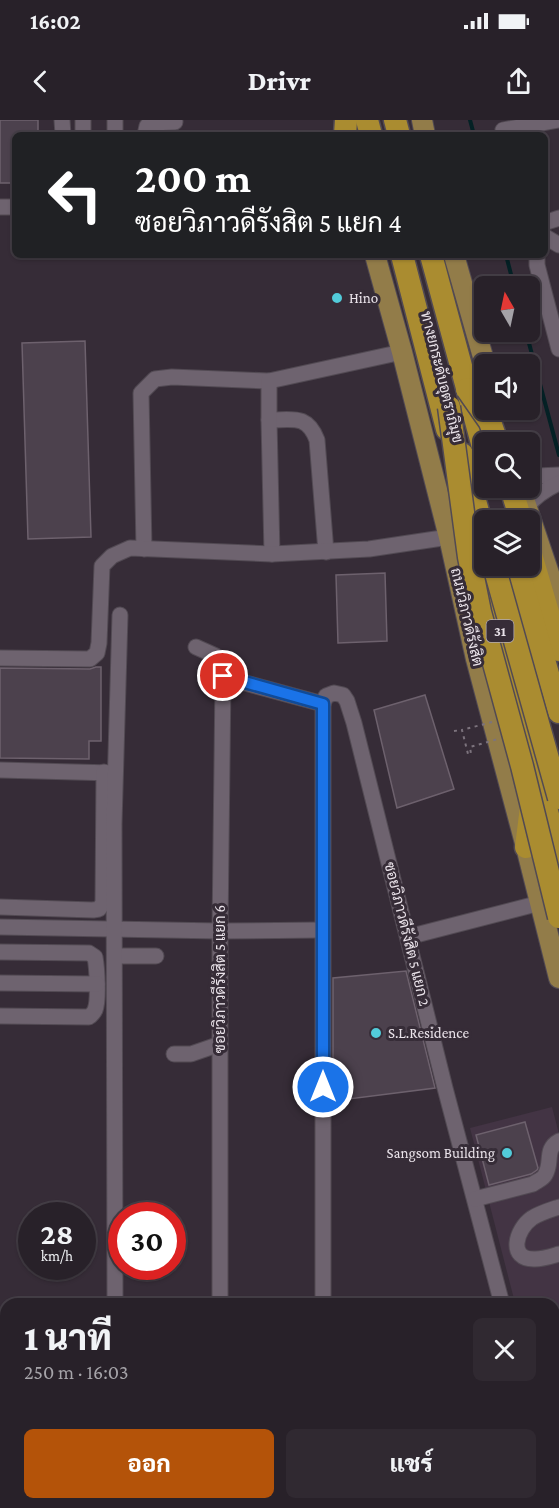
<!DOCTYPE html>
<html lang="th">
<meta charset="utf-8">
<style>
body{margin:0;font-family:"Crimson Pro",Sarabun,serif;background:#302931;color:#f1f3f6;height:100vh;display:flex;flex-direction:column;font-size:22px;white-space:nowrap}
*{box-sizing:border-box;margin:0}
p{font-size:20px;color:#a5a3a8}
.icon{flex:none;width:33px;height:33px;fill:none;stroke:currentColor;stroke-width:2;stroke-linecap:round;stroke-linejoin:round}
.map{position:relative;flex:1;overflow:hidden}
.details{position:absolute;left:0px;top:1178px;width:560px;height:212px;display:flex;flex-direction:column;background:#282129;border-radius:18px 18px 0 0;box-shadow:0 2px 4px #0004,0 0 0 2px #443e46}
.details>*{flex:none}
.banner{position:absolute;left:12px;top:12px;width:536px;height:126px;border-radius:9px;box-shadow:0 2px 4px #0004,0 0 0 2px #443e46;background:#202124;color:#fff;overflow:hidden}
.needle{width:39px;rotate:351deg}
.tools{position:absolute;left:474px;top:156px;display:grid;gap:12px}
.tools a{display:grid;place-items:center;width:66px;height:66px;border-radius:9px;background:#282129;box-shadow:0 2px 4px #0004,0 0 0 2px #443e46;font-size:30px}
.speed{position:absolute;left:18px;top:1082px;display:flex;gap:12px;font-size:30px;font-weight:700;text-align:center}
.speed>*{display:grid;place-content:center;width:78px;height:78px;border-radius:50%;background:#282129;box-shadow:0 2px 4px #0004,0 0 0 2px #443e46;line-height:1}
.speed small{font-size:15px;font-weight:400}
.speed .limit{border:9px solid #d22;background:#fff;color:#111}
.pin{position:absolute;display:grid;place-items:center;width:51px;height:51px;color:#fff;margin:-26px;border:3px solid #fff;border-radius:50%;box-shadow:0 2px 6px #0007}
.me{position:absolute;width:66px;margin:-33px;rotate:0deg;stroke-linejoin:round;filter:drop-shadow(0 0 4px #0008)}
.turn{display:flex;align-items:center;gap:21px;height:126px;padding:0 24px;font-size:27px}
.turn .icon{width:78px;height:78px;stroke-width:2.5}
.turn b{display:block;font-size:42px;line-height:51px}
.round{display:grid;place-items:center;flex:none;width:63px;height:63px;border-radius:9px;background:#302931}
.head{display:flex;align-items:center;justify-content:space-between;height:102px;padding:0 24px}
h1{font-size:36px;font-weight:800;line-height:45px}
.button{display:flex;gap:12px;margin-top:auto;padding:12px 24px}
.button a{flex:1;height:69px;border-radius:9px;background:#b45309;color:#fff;font-size:24px;font-weight:800;line-height:69px;text-align:center}
.button a+a{background:#302931;color:#f1f3f6}
.status{display:flex;justify-content:space-between;align-items:center;height:42px;padding:0 30px;background:#282129;direction:ltr}
.status svg{height:16px;fill:currentColor}
header{display:flex;justify-content:space-between;align-items:center;height:78px;padding:0 24px;background:#282129;font-size:27px;font-weight:800}
.map>svg:first-child{display:block}
.built{fill:#433444}
.lines{fill:none;stroke-linecap:round;stroke-linejoin:round}
.stream{stroke:#042125;stroke-width:4}
.building{fill:#4c414d;stroke:#6d616d;stroke-width:1.5}
.minor-casing{stroke:#524a53;stroke-width:17}
.major-casing{stroke:#524a53;stroke-width:22}
.highway-casing{stroke:#524a53;stroke-width:25}
.path{stroke:#7c737d;stroke-width:2;stroke-dasharray:3 4.5;stroke-linecap:butt}
.minor{stroke:#6e636f;stroke-width:15}
.major{stroke:#927c49;stroke-width:20}
.highway{stroke:#aa8c30;stroke-width:22}
.highway-bridge-casing{stroke:#524a53;stroke-width:25;stroke-linecap:butt}
.path-bridge{stroke:#7c737d;stroke-width:2;stroke-dasharray:3 4.5;stroke-linecap:butt}
.highway-bridge{stroke:#aa8c30;stroke-width:22}
.route-casing{stroke:#114b97;stroke-width:15}
.route{stroke:#1a73e8;stroke-width:10}
.poi-dot{fill:#52cbd9;stroke:#362c37;stroke-width:2}
.labels{text-anchor:middle;stroke-width:6;stroke-linejoin:round;paint-order:stroke}
.shield{fill:#362c37;stroke:#b4acb4;stroke-width:1.5}
.shield-label{font-size:14px;font-weight:bold;fill:#eae3ea}
.poi-label{font-size:15px;fill:#eae3ea;stroke:#362c37;text-anchor:start}
.street-label{font-size:15px;fill:#eae3ea;stroke:#362c37}
</style>
<div class="status"><b>16:02</b><svg viewBox="0 0 49 12"><path d="M0 12V9h3v3zM5 12V6h3v6zM10 12V3h3v9zM15 12V0h3v12zM26 1h20v11H26zM47 4h2v5h-2z"/></svg></div>
<header><svg class="icon" aria-label="back" viewBox="0 0 24 24"><path d="M15 5l-7 7 7 7"/></svg>Drivr<svg class="icon" aria-label="share" viewBox="0 0 24 24"><path d="M12 15V3M7 8l5-5 5 5M5 13v7h14v-7"/></svg></header>
<div class="map">
<svg width="559" height="1388" viewBox="0 0 559 1388">
<rect width="100%" height="100%" fill="#362c37"/>
<polygon class="built" points="552,987 559,1014 559,1353 554,1332 554,1184 515,1183 470,1008"/>
<g class="lines">
<g class="stream">
<polyline points="470,0 474,15"/>
<polyline points="506,135 514,166"/>
<polyline points="526,212 559,335"/>
</g>
</g>
<g class="building">
<polygon points="0,0 38,0 38,15 15,15 15,63 0,63"/>
<polygon points="85,221 91,417 28,419 22,223"/>
<polygon points="385,453 387,521 338,523 336,455"/>
<polygon points="96,547 101,547 101,621 89,621 89,639 0,638 0,548 90,549"/>
<polygon points="425,575 454,669 397,688 374,590"/>
<polygon points="406,851 435,968 333,981 333,858"/>
<polygon points="525,1002 538,1048 537,1050 531,1054 489,1065 476,1015"/>
</g>
<g class="lines">
<defs>
<g id="minor">
<polyline points="62,0 63,15"/>
<polyline points="83,0 83,15"/>
<polyline points="115,0 115,15"/>
<polyline points="503,10 558,0"/>
<polyline points="145,15 147,6 150,3 175,2"/>
<polyline points="0,87 15,87"/>
<polyline points="544,103 559,98"/>
<polyline points="544,116 559,125"/>
<polyline points="537,135 537,145 559,229"/>
<path d="M269,300C293,300 307,294 317,320L326,432"/>
<polyline points="530,354 537,356 559,355"/>
<path d="M526,388C535,376 546,369 559,363"/>
<polyline points="144,429 141,273 155,259 172,257 269,261"/>
<polyline points="272,434 269,300 269,261 402,232"/>
<polyline points="196,527 216,536 222,550 223,557 220,811 220,1184"/>
<polyline points="0,538 90,539 97,533 99,523 102,446 112,436 130,428 272,434 369,429 449,417"/>
<polyline points="223,557 323,584 323,1184"/>
<polyline points="323,584 326,576 334,573 343,575 347,581 354,603 445,968 502,1184"/>
<polyline points="0,650 112,653"/>
<polyline points="0,787 93,790 99,789 103,783 104,652"/>
<polyline points="0,807 220,811 322,810"/>
<polyline points="408,817 540,783"/>
<path d="M0,832L89,833L95,837C97,848 99,880 95,890C93,894 92,894 89,897L0,896"/>
<polyline points="115,836 156,836"/>
<polyline points="0,863 97,864"/>
<polyline points="174,934 191,934 220,924"/>
<path d="M475,1079L533,1064C537,1061 543,1059 545,1055C553,1043 544,1029 559,1021"/>
<path d="M559,1087C550,1090 540,1093 532,1098C516,1109 507,1140 535,1139C543,1139 552,1136 559,1134"/>
<polyline points="115,1184 114,704 120,495"/>
<polyline points="554,1316 559,1315"/>
<polyline points="0,1318 6,1318"/>
<polyline points="554,1382 555,1388"/>
<polyline points="117,1383 117,1388"/>
<polyline points="222,1383 222,1388"/>
<polyline points="324,1383 324,1388"/>
<polyline points="429,1388 429,1383"/>
</g>
<g id="major">
<polyline points="422,0 425,15"/>
<polyline points="375,135 402,232 449,417 476,539 526,727 559,858"/>
<polyline points="454,135 485,244"/>
<polyline points="524,379 559,483"/>
</g>
<g id="highway">
<polyline points="367,0 371,15"/>
<polyline points="395,0 399,15"/>
<polyline points="345,15 346,0"/>
<polyline points="402,135 447,309"/>
<polyline points="431,135 484,331"/>
<polyline points="462,334 484,413"/>
<polyline points="511,368 521,400"/>
<polyline points="472,405 559,737"/>
<polyline points="530,431 559,530"/>
<polyline points="517,446 559,592"/>
<polyline points="526,727 531,687"/>
</g>
</defs>
<use href="#minor" class="minor-casing"/>
<use href="#major" class="major-casing"/>
<use href="#highway" class="highway-casing"/>
<polyline class="path" points="454,611 462,610"/>
<use href="#minor" class="minor"/>
<use href="#major" class="major"/>
<use href="#highway" class="highway"/>
<defs>
<g id="highway-bridge">
<polyline points="467,269 490,302 497,322"/>
<polyline points="449,287 469,437 480,492 522,646 559,797"/>
<polyline points="494,446 559,678"/>
</g>
</defs>
<use href="#highway-bridge" class="highway-bridge-casing"/>
<polyline class="path-bridge" points="492,602 462,610 468,634 471,634 470,627 498,619"/>
<use href="#highway-bridge" class="highway-bridge"/>
</g>
<g class="lines">
<defs>
<polyline id="route" points="223,556 323,584 323,967"/>
</defs>
<use href="#route" class="route-casing"/>
<use href="#route" class="route"/>
</g>
<g class="poi-dot">
<circle cx="337" cy="178" r="6"/>
<circle cx="376" cy="913" r="6"/>
<circle cx="507" cy="1033" r="6"/>
</g>
<g class="labels">
<rect class="shield" x="486.5" y="500" width="27" height="22" rx="4.5"/>
<g class="shield-label">
<text x="500" y="516">31</text>
</g>
<g class="poi-label">
<text x="349" y="183">Hino</text>
<text x="388" y="918">S.L.Residence</text>
<text x="495" y="1038" text-anchor="end">Sangsom Building</text>
</g>
<g class="street-label">
<text transform="translate(442 257) rotate(76)" y="5">ทางยกระดับอุตราภิมุข</text>
<text transform="translate(467 497) rotate(77)" y="5">ถนนวิภาวดีรังสิต</text>
<text transform="translate(407 814) rotate(76)" y="5">ซอยวิภาวดีรังสิต 5 แยก 2</text>
<text transform="translate(220 859) rotate(-90)" y="5">ซอยวิภาวดีรังสิต 5 แยก 6</text>
</g>
</g>
</svg>
<div class="tools">
<a><svg class="needle" viewBox="-14 -14 28 28"><path d="M0-13l5 13h-10z" fill="#e53935"/><path d="M0 13l5-13h-10z" fill="#a5a3a8"/></svg></a>
<a><svg class="icon" aria-label="sound" viewBox="0 0 24 24"><path d="M4 9h4l5-4v14l-5-4H4zM17 9q2 3 0 6"/></svg></a>
<a><svg class="icon" aria-label="search" viewBox="0 0 24 24"><circle cx="10" cy="10" r="6"/><path d="M15 15l6 6"/></svg></a>
<a><svg class="icon" aria-label="layers" viewBox="0 0 24 24"><path d="M12 4l9 5-9 5-9-5zM3 14l9 5 9-5"/></svg></a>
</div>
<div class="speed"><div>28<small>km/h</small></div><div class="limit">30</div></div>
<div class="pin" style="left:223px;top:556px;background:#d93025"><svg class="icon" aria-label="arrive" viewBox="0 0 24 24"><path d="M6 21V4h12l-3 4 3 4H6"/></svg></div>
<svg class="me" style="left:323px;top:967px" viewBox="-20 -20 40 40"><circle r="17" fill="#1a73e8" stroke="#fff" stroke-width="3"/><path d="M0-11L8 9 0 5-8 9z" fill="#fff"/></svg>
<div class="banner">
<div class="turn"><svg class="icon" aria-label="left" viewBox="0 0 24 24"><path d="M17 20v-9H6M10 6l-5 5 5 5"/></svg><div><b>200 m</b>ซอยวิภาวดีรังสิต 5 แยก 4</div></div>
</div>
<section class="details">
<div class="head"><div><h1>1 นาที</h1><p>250 m · 16:03</p></div><a class="round"><svg class="icon" aria-label="close" viewBox="0 0 24 24"><path d="M6 6l12 12M18 6L6 18"/></svg></a></div>
<div class="button"><a>ออก</a><a>แชร์</a></div>
</section>
</div>
